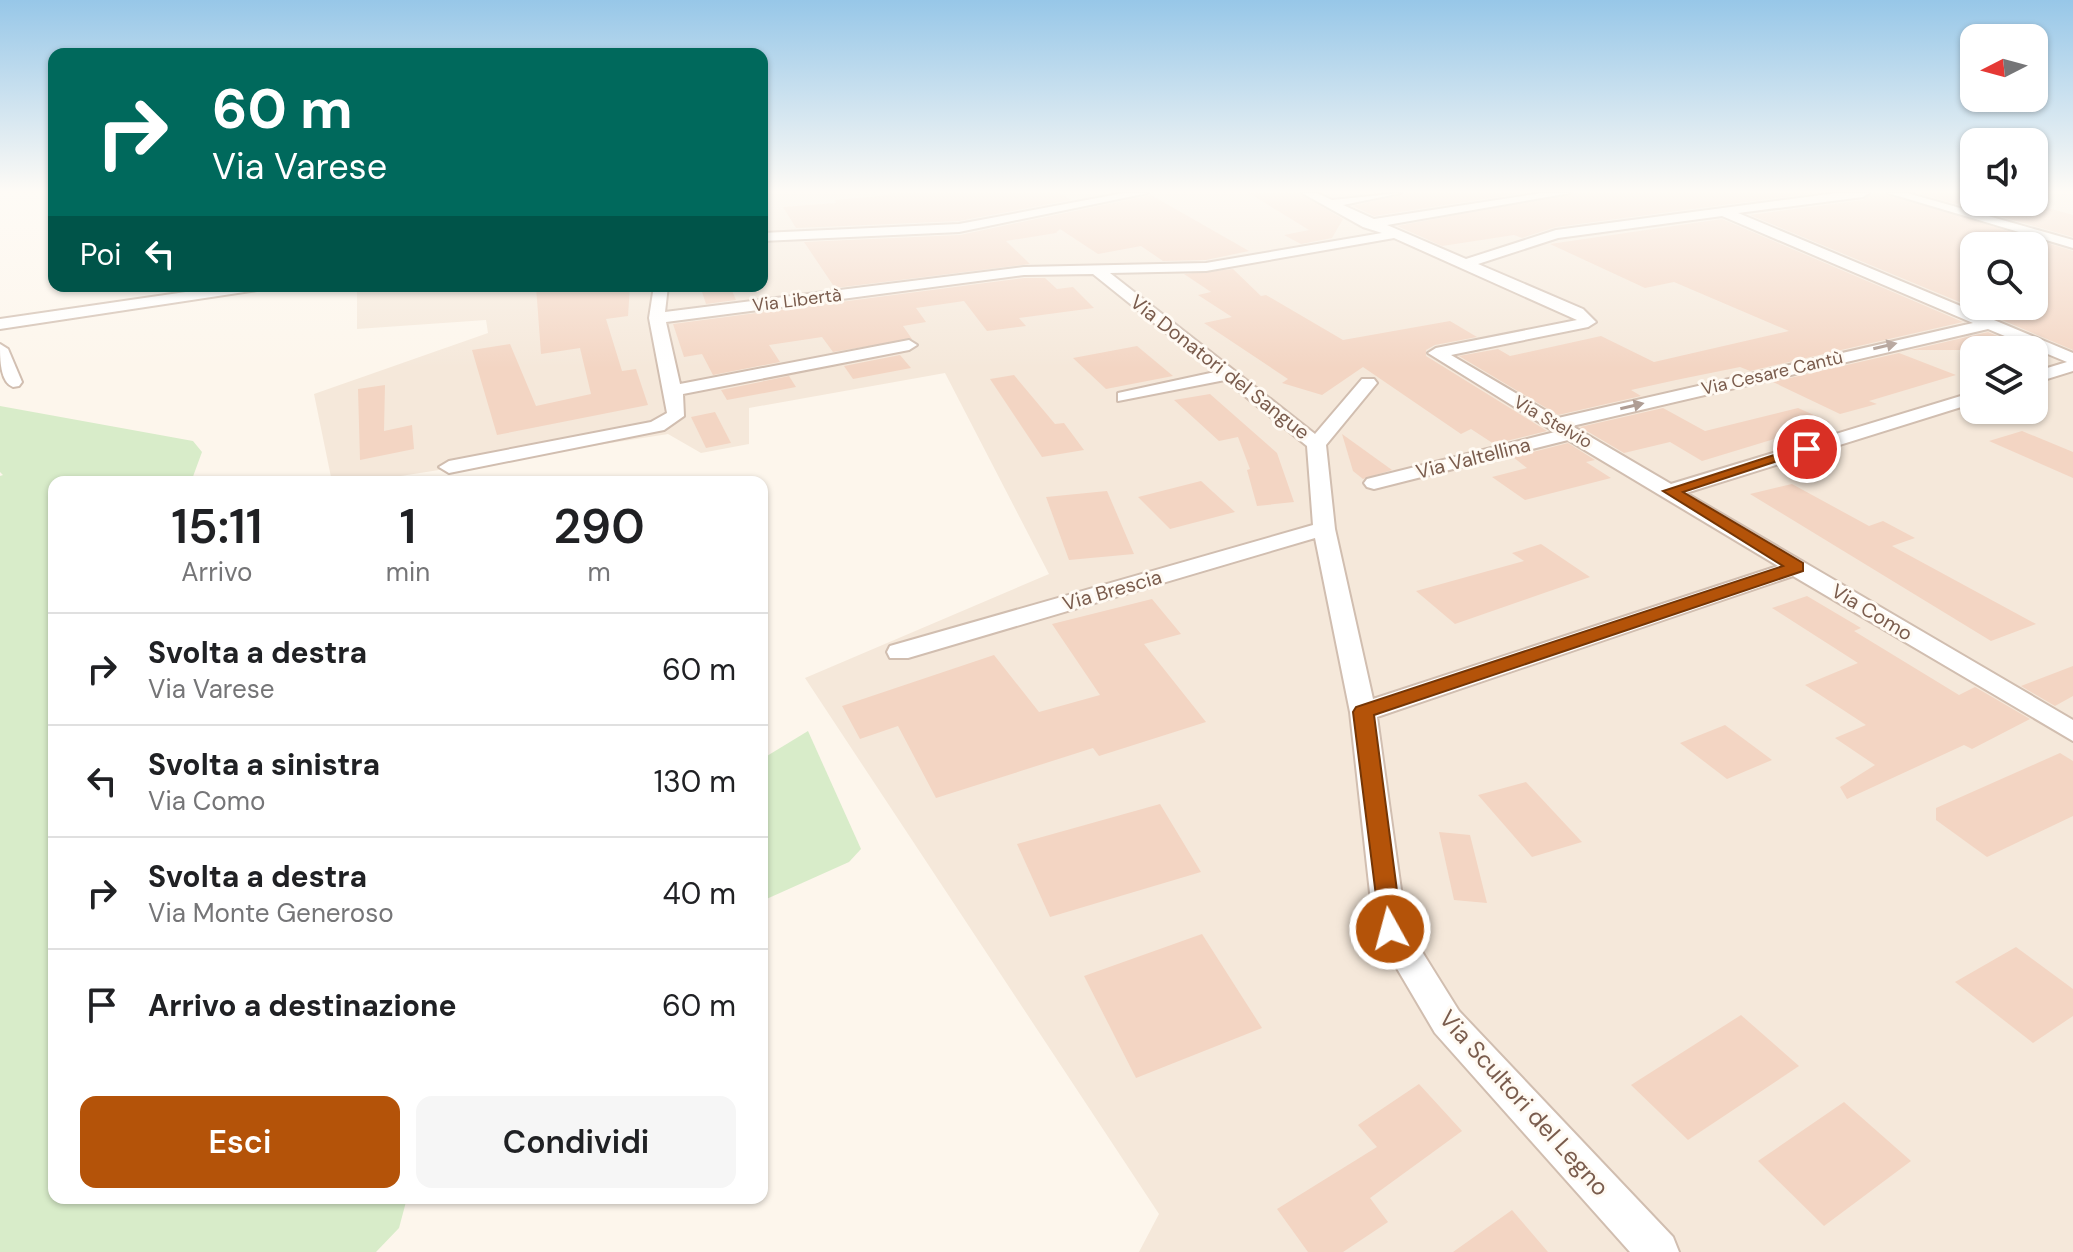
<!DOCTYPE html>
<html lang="it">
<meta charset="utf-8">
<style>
body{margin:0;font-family:"DM Sans",sans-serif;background:#f6f6f6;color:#202124;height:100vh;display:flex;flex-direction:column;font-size:30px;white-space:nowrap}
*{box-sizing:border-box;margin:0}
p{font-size:26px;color:#757577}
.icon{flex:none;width:44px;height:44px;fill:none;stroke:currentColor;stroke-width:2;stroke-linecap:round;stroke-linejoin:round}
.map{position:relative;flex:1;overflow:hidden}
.drawer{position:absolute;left:48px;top:476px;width:720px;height:728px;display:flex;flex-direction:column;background:#fff;border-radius:16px;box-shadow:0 2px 6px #0004}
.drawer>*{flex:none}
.guide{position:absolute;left:48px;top:48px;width:720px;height:244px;border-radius:16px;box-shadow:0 2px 6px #0004;background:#00695c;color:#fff;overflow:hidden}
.needle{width:52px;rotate:264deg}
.buttons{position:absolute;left:1960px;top:24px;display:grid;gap:16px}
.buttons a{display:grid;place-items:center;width:88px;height:88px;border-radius:16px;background:#fff;box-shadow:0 2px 6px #0004;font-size:40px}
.pin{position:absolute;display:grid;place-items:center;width:68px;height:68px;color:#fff;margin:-34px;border:4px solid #fff;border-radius:50%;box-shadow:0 2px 8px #0007}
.me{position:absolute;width:88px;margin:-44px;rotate:353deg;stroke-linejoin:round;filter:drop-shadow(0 0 6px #0008)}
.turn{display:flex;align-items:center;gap:28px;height:168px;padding:0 32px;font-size:36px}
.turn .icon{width:104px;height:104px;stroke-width:2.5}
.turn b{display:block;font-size:56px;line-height:68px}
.then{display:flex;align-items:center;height:76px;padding:0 32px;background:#0003;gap:16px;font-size:30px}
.eta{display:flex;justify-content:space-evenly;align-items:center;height:136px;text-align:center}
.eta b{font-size:48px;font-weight:600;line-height:56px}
.cta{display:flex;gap:16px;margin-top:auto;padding:16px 32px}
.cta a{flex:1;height:92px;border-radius:16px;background:#b45309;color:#fff;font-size:32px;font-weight:600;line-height:92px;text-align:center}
.cta a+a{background:#f6f6f6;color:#202124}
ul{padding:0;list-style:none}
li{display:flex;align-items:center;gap:24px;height:112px;padding:0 32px;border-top:2px solid #e0e0e0}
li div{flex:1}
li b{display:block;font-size:30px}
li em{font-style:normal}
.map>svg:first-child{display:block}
.residential{fill:#f5e8da;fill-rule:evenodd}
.green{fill:#d8ecc9}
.building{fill:#f3d5c3}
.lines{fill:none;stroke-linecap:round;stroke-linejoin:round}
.minor-casing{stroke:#d1beb0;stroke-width:4}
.minor{fill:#fff;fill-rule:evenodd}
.oneway{fill:#af9d94}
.route{fill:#b45309;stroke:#753606;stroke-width:2}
.labels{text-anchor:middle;stroke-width:6;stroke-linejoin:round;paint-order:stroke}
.far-street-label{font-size:18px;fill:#7a5c4d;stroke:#fffaf3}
.street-label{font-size:20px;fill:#7a5c4d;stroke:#fffaf3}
.near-street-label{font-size:24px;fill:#7a5c4d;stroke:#fffaf3}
</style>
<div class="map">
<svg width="2073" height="1252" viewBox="0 0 2073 1252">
<rect width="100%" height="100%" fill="#fdf6ec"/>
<path class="residential" d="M762,193H1974V202H2034V193H2073V1252H1139L1159,1214L805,678L1049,574L945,373L749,408V444L701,453L668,434L363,482H332L314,394L488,333L486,320L357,329V286H762ZM1974,246H2034V306H1974ZM1974,350H2034V410H1974Z"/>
<g class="green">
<polygon points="0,406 193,441 202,452 191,482 54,482 54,1198 407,1198 399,1228 376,1252 0,1252 0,476 3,475 0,472"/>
<polygon points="808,731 861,849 849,862 762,901 762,759"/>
</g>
<g class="building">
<polygon points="889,193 1060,193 1071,200 959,221 796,228 783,207 836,203 835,200 890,195"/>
<polygon points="1249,193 1299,193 1343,219 1332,238 1301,244 1284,235 1309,230"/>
<polygon points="1404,193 1524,193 1374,216 1353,206"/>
<polygon points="1573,193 1815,193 1556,227 1522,238 1514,235 1442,246 1397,226"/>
<polygon points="1872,193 1885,193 2073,251 2073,350 1983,312 2034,306 2034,246 1974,246 1974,308 1750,215 1863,200"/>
<polygon points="1917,193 1974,193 1974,202 2027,202 2073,215 2073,237"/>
<polygon points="1151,195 1249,251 1206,260 1163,261 1141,246 1098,254 1060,229 1056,233 1006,241 1030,264 835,288 804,242 960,235"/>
<polygon points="1722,219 1963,322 1750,371 1740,367 1676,380 1631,390 1641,396 1558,415 1459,356 1498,349 1510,356 1601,336 1654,362 1789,331 1674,282 1645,288 1550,244"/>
<polygon points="1233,269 1261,296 1266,295 1343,340 1450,321 1477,337 1435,345 1426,350 1426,356 1547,431 1494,444 1471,429 1461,434 1363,367 1322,395 1282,383 1288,379 1204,323 1232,317 1198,295 1211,292 1184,274"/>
<polygon points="1024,278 1045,278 1057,289 1073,287 1094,308 1019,318 1026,326 987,331 964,301 916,308 926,322 903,326 912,339 833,352 822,337 769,345 780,362 713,375 702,354 684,357 673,324"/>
<polygon points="536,286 630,286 628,316 606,319 622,371 636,369 648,405 497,435 472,350 510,344 536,406 591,394 580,348 541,354"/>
<polygon points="700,286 730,286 736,300 706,304"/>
<polygon points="1988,332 2030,350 1911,350"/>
<polygon points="1137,346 1173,376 1106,389 1073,358"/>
<polygon points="1899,353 1956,375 1869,401 1877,404 1840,414 1773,382"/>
<polygon points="900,355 911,368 853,379 844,366"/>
<polygon points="1014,375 1055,424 1064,423 1084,450 1042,457 990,379"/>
<polygon points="789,376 796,387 727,400 721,390"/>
<polygon points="385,385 384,431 412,425 414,449 360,460 358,389"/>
<polygon points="1210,394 1277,453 1294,502 1257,506 1247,470 1250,469 1238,437 1219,441 1174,400"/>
<polygon points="1663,408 1705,431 1798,408 1830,422 1702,461 1670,442 1624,453 1580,427"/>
<polygon points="715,412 731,443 706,448 691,417"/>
<polygon points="2022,431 2073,452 2073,478 1989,441"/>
<polygon points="1342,434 1392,470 1363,479 1353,471"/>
<polygon points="1568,443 1595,460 1586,462 1611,478 1525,500 1492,477 1527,468 1513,457"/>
<polygon points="1201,481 1235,512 1170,529 1138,497"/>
<polygon points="1792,484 1869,526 1883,521 1915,538 1892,546 2036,624 1991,641 1750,494"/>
<polygon points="1107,491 1134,554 1069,560 1046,497"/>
<polygon points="1541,544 1590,577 1455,624 1416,591 1524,561 1512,553"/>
<polygon points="1807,596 1861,628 1854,631 1959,695 1975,687 2030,719 1972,749 1964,745 1847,799 1840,787 1875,765 1835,738 1866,725 1805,685 1858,663 1772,608"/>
<polygon points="1152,599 1181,634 1144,644 1206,722 1099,756 1093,748 936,798 898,726 860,739 842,706 994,655 1039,712 1100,695 1052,624"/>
<polygon points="2073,666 2073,696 2055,706 2021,686"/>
<polygon points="1725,725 1772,760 1727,779 1680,743"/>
<polygon points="2060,753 2073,761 2073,816 1987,857 1936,820 1936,808"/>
<polygon points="1526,782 1582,842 1532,857 1478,795"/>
<polygon points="1160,804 1201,872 1050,917 1017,844"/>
<polygon points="1439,832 1470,835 1487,903 1454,900"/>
<polygon points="1202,934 1262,1028 1136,1078 1084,976"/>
<polygon points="2016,947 2073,989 2073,1016 2033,1043 1955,982"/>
<polygon points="1741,1015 1799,1066 1688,1140 1631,1085"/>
<polygon points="1419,1084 1462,1131 1370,1198 1388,1222 1343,1252 1308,1252 1277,1209 1377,1147 1358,1125"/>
<polygon points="1844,1102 1911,1161 1824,1226 1758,1161"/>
<polygon points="1512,1210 1548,1252 1453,1252"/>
</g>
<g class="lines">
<defs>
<g id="minor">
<polygon points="1124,193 1148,193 959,232 762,241 762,233 959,224"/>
<path d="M1302,193H1317L1332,200L1401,193L1343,205L1374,219L1542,193H1570L1387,225L1466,259L1556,230L1837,193H1869L1863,197L1738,213L2073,353V371L2034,383V372L2067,362L1988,329L1572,426L1671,484L1974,392V403L1686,493L2073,720V741L1793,576L1377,717L1406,926L1459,1011L1673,1237L1679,1252H1630L1435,1033L1379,938L1374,929L1350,712L1315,538L908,658H890L887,652L890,646L1313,525L1307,446L1225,380L1118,401V393L1215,372L1093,274L1024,275L666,322L680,384L909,340L917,345L909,350L683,394L684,416L664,430L449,473L439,467L449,461L651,422L667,413L649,318L654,286H668L665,312L1024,267L1206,263L1382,233L1363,227ZM1722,216L1973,323L1558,418L1451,355L1588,327L1596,322L1583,309L1478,264L1558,238ZM1394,238L1577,320L1436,348L1428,353L1555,432L1367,479L1364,483L1367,487L1374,489L1568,440L1778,566L1373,699L1335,529L1326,445L1377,383L1374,379H1362L1315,434L1110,273L1206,271Z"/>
<polygon points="1888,193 1907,193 2073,240 2073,248"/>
<polygon points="227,286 264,286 257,290 0,329 0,319"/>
<path d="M0,344L8,349L22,382L19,386L13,387C0,382 0,359 0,344Z"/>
</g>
</defs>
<use href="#minor" class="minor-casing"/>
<use href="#minor" class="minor"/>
</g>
<defs><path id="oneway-solid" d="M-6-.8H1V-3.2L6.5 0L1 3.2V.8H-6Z" transform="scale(2)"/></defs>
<g class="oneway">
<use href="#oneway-solid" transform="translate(1885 346) rotate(-13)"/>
<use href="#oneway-solid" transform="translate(1632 406) rotate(-13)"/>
</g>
<linearGradient id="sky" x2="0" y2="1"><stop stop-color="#97c7e8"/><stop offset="0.52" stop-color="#fefbf6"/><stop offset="1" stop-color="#fefbf6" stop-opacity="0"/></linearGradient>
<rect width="2073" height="368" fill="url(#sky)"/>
<polygon class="route" points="1802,446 1814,449 1683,492 1803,563 1803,571 1374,715 1402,929 1398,936 1390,939 1381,936 1353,712 1356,707 1783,566 1663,491"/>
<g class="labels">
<g class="far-street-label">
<text transform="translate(797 300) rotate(-7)" y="6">Via Libertà</text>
<text transform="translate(1772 373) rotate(-13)" y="6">Via Cesare Cantù</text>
<text transform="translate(1553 422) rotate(30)" y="6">Via Stelvio</text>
</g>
<g class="street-label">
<text transform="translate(1220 367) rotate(38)" y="7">Via Donatori del Sangue</text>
<text transform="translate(1473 458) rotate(-14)" y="7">Via Valtellina</text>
<text transform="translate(1112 590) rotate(-16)" y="7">Via Brescia</text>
<text transform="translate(1872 612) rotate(31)" y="7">Via Como</text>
</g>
<g class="near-street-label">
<text transform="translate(1524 1103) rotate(48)" y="8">Via Scultori del Legno</text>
</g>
</g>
</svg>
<div class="buttons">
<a><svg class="needle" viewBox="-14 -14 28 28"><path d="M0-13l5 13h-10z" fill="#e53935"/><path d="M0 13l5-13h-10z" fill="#757577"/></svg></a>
<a><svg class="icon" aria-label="sound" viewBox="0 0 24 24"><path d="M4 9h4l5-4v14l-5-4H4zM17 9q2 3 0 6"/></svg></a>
<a><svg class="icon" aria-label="search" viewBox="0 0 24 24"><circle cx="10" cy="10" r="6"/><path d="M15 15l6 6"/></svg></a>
<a><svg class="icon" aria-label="layers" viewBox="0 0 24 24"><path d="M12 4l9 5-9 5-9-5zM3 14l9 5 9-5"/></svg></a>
</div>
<div class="pin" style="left:1807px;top:449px;background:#d93025"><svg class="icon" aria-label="arrive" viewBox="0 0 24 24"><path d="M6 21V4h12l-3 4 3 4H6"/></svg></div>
<svg class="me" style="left:1390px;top:929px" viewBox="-20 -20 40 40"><circle r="17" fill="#b45309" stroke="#fff" stroke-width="3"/><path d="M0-11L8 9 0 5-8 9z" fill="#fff"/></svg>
<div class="guide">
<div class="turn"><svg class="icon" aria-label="right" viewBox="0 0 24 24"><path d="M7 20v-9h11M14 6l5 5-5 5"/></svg><div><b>60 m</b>Via Varese</div></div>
<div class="then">Poi<svg class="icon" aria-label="left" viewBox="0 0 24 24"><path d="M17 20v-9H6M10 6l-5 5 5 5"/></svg></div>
</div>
<section class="drawer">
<div class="eta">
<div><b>15:11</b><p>Arrivo</p></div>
<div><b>1</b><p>min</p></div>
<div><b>290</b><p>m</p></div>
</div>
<ul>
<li><svg class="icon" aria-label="right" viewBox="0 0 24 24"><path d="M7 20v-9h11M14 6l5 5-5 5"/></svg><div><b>Svolta a destra</b><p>Via Varese</p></div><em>60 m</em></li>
<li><svg class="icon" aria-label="left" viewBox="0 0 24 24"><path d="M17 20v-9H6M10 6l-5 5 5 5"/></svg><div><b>Svolta a sinistra</b><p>Via Como</p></div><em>130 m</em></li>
<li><svg class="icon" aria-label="right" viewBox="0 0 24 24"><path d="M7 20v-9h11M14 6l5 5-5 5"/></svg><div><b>Svolta a destra</b><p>Via Monte Generoso</p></div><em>40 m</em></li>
<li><svg class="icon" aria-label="arrive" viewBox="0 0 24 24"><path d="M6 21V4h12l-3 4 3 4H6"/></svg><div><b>Arrivo a destinazione</b></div><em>60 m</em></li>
</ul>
<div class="cta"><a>Esci</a><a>Condividi</a></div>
</section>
</div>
